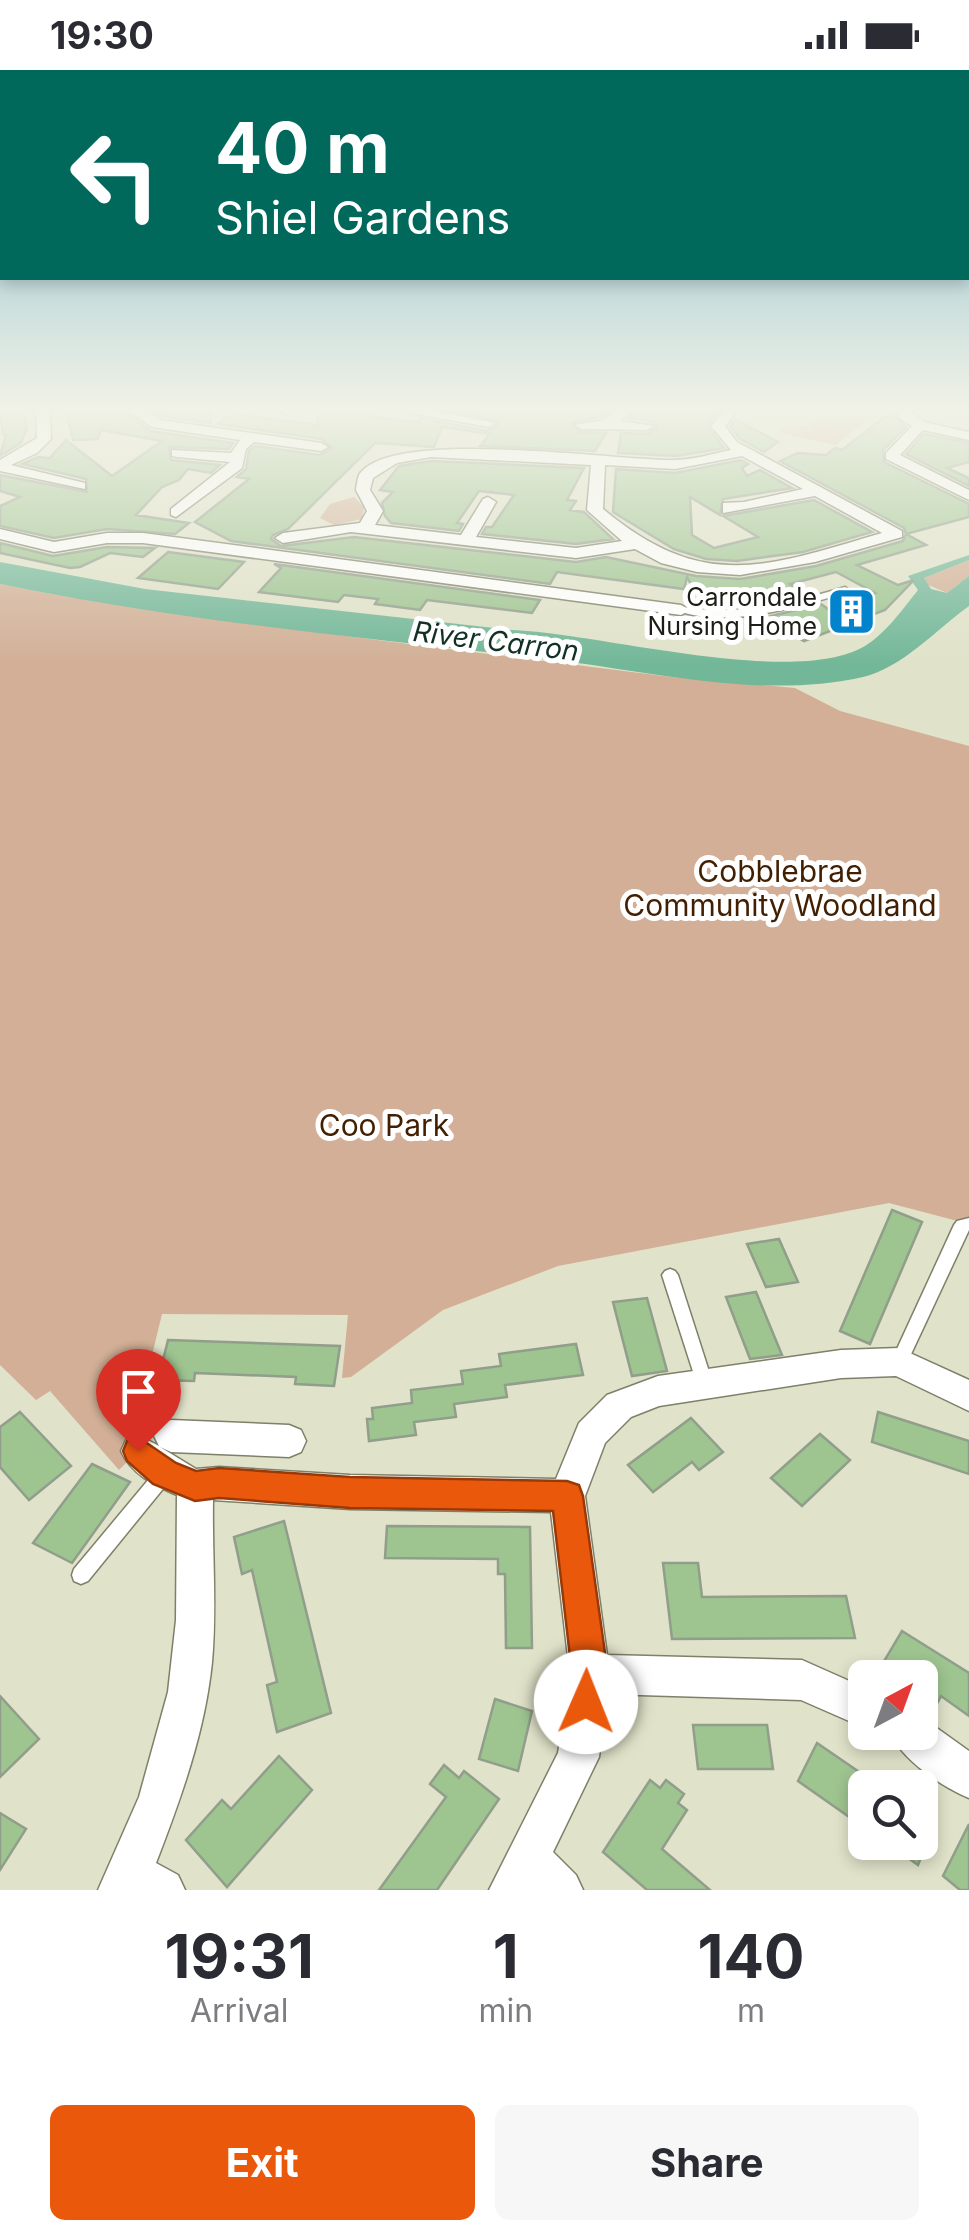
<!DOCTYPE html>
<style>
body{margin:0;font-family:Inter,sans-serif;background:#f7f7f7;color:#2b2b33;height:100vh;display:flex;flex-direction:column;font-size:38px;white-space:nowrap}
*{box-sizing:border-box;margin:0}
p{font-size:32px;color:#7c7c81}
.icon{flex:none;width:55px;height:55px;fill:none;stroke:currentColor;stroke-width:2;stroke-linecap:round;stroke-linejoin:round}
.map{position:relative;height:1820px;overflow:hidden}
.drawer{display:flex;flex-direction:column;background:#fff;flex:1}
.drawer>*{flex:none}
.guide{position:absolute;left:0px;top:0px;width:970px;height:210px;box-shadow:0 5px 15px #0003;background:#00695c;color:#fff;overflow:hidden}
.needle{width:65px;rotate:41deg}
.tools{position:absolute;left:848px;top:1590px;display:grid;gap:20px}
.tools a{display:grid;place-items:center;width:90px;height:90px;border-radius:15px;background:#fff;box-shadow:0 5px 15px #0003;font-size:50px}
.pin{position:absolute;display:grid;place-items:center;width:85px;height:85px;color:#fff;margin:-102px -42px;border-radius:50% 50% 50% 0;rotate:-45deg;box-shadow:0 0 10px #0007}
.pin .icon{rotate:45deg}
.me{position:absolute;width:110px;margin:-55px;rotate:1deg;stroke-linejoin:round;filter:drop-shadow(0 0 8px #0008)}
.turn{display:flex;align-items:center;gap:35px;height:210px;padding:0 50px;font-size:45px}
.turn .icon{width:130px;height:130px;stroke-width:2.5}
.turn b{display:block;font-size:70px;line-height:85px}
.eta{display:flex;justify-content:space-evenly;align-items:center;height:170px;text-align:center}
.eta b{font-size:60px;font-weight:700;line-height:70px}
.primary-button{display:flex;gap:20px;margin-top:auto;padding:20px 50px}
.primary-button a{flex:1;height:115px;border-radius:15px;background:#ea580c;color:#fff;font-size:40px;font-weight:700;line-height:115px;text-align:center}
.primary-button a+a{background:#f7f7f7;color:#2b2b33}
.status{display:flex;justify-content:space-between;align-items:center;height:70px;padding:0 50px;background:#fff;direction:ltr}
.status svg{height:28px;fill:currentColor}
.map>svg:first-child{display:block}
.green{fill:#d2af96}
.water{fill:#72b798}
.building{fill:#9ec490;stroke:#909e8b;stroke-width:2.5}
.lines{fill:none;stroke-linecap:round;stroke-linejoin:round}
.lane-casing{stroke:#7e8069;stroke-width:3}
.street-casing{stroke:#7e8069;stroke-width:3}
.lane{fill:#fff;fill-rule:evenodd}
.street{fill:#fff;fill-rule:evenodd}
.route{fill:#ea580c;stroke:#983908;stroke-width:2.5}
.labels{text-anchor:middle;stroke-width:10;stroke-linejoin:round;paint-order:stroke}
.far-poi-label{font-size:25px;fill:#1c1d14;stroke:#fff;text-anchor:end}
.far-water-label{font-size:28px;font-style:italic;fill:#113124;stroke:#fff}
.park-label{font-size:30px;fill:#411f00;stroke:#fff}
</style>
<div class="status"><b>19:30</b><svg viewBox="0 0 49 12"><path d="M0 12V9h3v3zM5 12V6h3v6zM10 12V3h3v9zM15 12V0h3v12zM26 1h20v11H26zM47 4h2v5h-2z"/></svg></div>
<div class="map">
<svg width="969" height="1820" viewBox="0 0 969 1820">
<rect width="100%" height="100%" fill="#e0e2c9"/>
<g class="green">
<polygon points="867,340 880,340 836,375 784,364 780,359 810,356 825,345 850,351"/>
<polygon points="354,427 364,437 362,449 334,455 320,448 330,434"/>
<polygon points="969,490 969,506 947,523 926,514 924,508"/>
<polygon points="0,514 62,526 330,564 672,607 795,618 840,641 969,676 969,1154 889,1133 558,1196 443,1240 351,1307 342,1308 348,1245 162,1244 135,1355 138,1381 119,1400 50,1321 36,1330 0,1295"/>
</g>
<path class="water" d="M969,485V490L924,508L931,519L947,523L969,506V536C937,559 902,598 863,607C759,630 651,601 547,589C365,568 180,551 0,514V492L145,519L512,560C599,563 794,618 865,576C885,564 903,539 918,520L908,506Z"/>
<g class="building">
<polygon points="0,340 24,340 27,358 21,373 0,386 6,364 3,364"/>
<polygon points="66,340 124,340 151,361 233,373 229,379 169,377 171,390 220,395 211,403 188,399 179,410 162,417 136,445 189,453 175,464 107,459 54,468 0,456 0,436 20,427 0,421 0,405 87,422 86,409 22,394 38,387 50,388 66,370 112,406 162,371 101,360 98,369 73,370"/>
<polygon points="152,340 210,340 211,353 162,346"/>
<polygon points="320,340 376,340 375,348 419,352 419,348 488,361 498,356 499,351 451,340 610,340 602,346 572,353 580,362 606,363 595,381 480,376 490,364 442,357 434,377 375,373 288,459 273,465 271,469 281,476 354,467 576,492 606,487 696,506 740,509 816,496 903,471 906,464 926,475 857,495 898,515 914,510 885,540 804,571 778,556 787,555 771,546 821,534 828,539 875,523 836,502 790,514 805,524 778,530 694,520 687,507 684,519 557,502 550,514 231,471 195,452 249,409 237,407 246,399 249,381 255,376 320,385 332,378 322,369 218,354 233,344 317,355"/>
<polygon points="636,340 719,340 707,356 724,378 677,386 618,383 621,363 647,364 658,357 655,352 628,348"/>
<polygon points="886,346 895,347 906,357 883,380 884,392 969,434 969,447 906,464 904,458 780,391 798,383 826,385 835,378 842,380"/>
<polygon points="735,349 778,372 764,382 740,369 730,356"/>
<polygon points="924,364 969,373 969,392 947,398 969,408 969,416 906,384"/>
<polygon points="741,390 748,394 742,398 747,406 760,400 792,418 723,429 720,445 690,427 692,465 714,478 758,467 723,446 814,430 872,462 803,482 737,491 706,489 674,479 613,442 616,399 675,403"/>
<polygon points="431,391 584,398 567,430 576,431 570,440 584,442 613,469 576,474 482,464 486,457 492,457 514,425 479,421 457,453 463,454 459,461 391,453 385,446 382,433 393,422 380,420 399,396"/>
<polygon points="0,473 53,486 107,477 155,478 143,487 110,483 80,497 70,498 0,483"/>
<polygon points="168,482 244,492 218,519 138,508"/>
<polygon points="274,494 540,530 532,543 427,530 420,540 375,534 378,529 344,525 338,532 259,522 281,498"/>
<polygon points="892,1140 922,1152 870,1274 840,1261"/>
<polygon points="779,1169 798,1212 766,1217 747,1174"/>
<polygon points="756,1222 782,1285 750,1289 726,1227"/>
<polygon points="647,1228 667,1301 632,1306 613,1232"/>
<polygon points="168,1270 340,1276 334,1316 295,1314 296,1307 195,1303 194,1311 158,1310"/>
<polygon points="576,1274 583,1305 505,1315 507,1327 454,1334 456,1347 414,1352 416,1365 369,1371 367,1349 373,1349 372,1338 412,1333 411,1320 463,1314 461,1301 501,1296 499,1284"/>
<polygon points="20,1342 71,1396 29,1430 0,1397 0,1357"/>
<polygon points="878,1342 969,1371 969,1404 872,1372"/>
<polygon points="691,1348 723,1382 699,1400 692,1392 653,1422 628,1395"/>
<polygon points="820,1364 850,1390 802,1436 771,1408"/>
<polygon points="92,1394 130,1412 72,1493 33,1473"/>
<polygon points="284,1451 331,1643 277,1662 267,1615 277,1612 252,1500 242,1504 234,1467"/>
<polygon points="387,1456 530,1457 532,1578 506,1578 505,1504 498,1504 498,1489 385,1488"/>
<polygon points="663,1493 698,1493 702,1527 846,1526 855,1568 672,1569"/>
<polygon points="902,1561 969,1603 969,1646 941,1626 938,1632 920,1619 920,1608 903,1608 883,1593"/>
<polygon points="0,1626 39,1669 0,1707"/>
<polygon points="495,1629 532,1641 518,1701 479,1689"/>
<polygon points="693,1655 767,1655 773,1699 698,1699"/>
<polygon points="817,1673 865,1706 865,1758 798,1711"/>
<polygon points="279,1686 312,1720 227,1817 186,1770 222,1730 231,1739"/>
<polygon points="444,1695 459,1708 464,1701 499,1729 437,1820 379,1820 446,1727 430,1714"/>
<polygon points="650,1710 660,1718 666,1710 684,1724 678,1733 687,1740 662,1779 710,1820 647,1820 603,1782"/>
<polygon points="0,1743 26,1759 0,1800"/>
<polygon points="969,1754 969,1820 960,1820 943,1806"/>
<polygon points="886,1772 927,1772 918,1795"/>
</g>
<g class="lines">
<defs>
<g id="lane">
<polygon points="285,340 291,340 287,345 284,343"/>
<path d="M845,517L849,520L848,522C802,536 723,560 677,540L681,537C741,546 788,534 845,517Z"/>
<polygon points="969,1148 969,1160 905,1297 899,1299 893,1297 891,1292 954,1155 957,1151"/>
<polygon points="670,1199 675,1201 678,1205 713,1314 711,1319 705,1321 699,1319 697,1314 662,1205 665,1201"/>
<polygon points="165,1395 171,1397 174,1403 171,1409 88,1511 81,1514 74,1511 72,1505 74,1499 159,1397"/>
</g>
<g id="street">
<polygon points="36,340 50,340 51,369 37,383 11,395 85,413 85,419 0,401 0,390 37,368"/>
<polygon points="128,340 144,340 161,350 321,373 328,377 321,381 254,372 246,379 242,398 176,447 171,445 171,439 230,392 177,387 172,386 172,380 231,383 240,370 152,357"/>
<polygon points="394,340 430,340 496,353 489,357"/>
<polygon points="617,340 632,340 620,351 654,356 647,360 582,359 575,355 604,350"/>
<path d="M725,340H738L725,356L737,372L902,461V467L815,492L740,505L697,502L661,493L635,479L576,488L351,462L283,473L275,468L283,463L360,453L367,441L356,420C356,418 358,407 359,405C388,357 614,390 670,390C690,391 711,384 731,380L711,356ZM742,386L803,419L744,432L723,433V443L815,426L882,463C766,497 704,523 603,439L605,395L675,399ZM431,387L591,395L587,440L622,471L576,478L476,467L496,432L488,427L483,429L461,465L375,455L383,441L370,420L373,408L397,393Z"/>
<polygon points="896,340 910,340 924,352 969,362 969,370 923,360 900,385 969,420 969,430 886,389 886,383 912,356 899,348"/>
<polygon points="0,459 54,472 107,463 143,463 681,535 690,540 681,545 143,473 107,473 54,482 0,469"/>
<path d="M899,1278L969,1310V1341L896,1306L841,1308L659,1336L631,1347L605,1373L585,1426L607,1585L802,1590L865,1618V1658L801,1630L607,1624L599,1687L553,1782L576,1805L583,1820H489L558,1683L570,1604L551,1442L350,1439L213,1430C212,1484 217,1538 212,1592C205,1662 181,1728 156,1793L178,1805L185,1820H98L139,1727L168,1622L176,1550L177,1425C155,1416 131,1404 121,1381L126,1370L138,1365L159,1376L154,1366L159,1355L171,1350L289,1355L301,1360L306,1371L301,1382L289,1387L171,1382L160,1377L196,1399L219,1397L350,1405L556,1409L579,1353L607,1325L658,1306L841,1280Z"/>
<path d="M920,1646L969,1681V1728C942,1717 901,1689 890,1662H920Z"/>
</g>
</defs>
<use href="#lane" class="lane-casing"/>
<use href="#street" class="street-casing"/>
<use href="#lane" class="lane"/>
<use href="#street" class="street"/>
</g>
<linearGradient id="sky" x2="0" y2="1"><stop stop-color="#79b5c8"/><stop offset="0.57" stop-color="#f1f2e7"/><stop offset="1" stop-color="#f1f2e7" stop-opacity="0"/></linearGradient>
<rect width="969" height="595" fill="url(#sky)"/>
<polygon class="route" points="138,1367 176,1393 196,1401 219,1398 350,1407 567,1411 579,1415 583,1426 608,1604 599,1645 586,1650 573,1645 568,1632 572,1604 553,1441 350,1438 219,1428 195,1431 153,1414 127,1391 123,1381 127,1371"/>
<defs>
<symbol id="building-square" viewBox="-11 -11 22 22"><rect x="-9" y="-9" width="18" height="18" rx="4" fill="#0283cb" stroke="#fff"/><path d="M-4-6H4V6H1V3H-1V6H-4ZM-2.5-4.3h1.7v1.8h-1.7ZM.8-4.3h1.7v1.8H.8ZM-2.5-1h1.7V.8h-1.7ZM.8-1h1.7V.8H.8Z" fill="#fff"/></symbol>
</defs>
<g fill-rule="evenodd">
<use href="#building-square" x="824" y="514" width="55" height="55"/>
</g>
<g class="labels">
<g class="far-poi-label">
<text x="817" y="536">Carrondale<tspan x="817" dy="29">Nursing Home</tspan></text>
</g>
<g class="far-water-label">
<text transform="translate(496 571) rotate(7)" y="10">River Carron</text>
</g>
<g class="park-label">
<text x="780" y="812">Cobblebrae<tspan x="780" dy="34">Community Woodland</tspan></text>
<text x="384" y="1066">Coo Park</text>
</g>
</g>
</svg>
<div class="tools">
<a><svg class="needle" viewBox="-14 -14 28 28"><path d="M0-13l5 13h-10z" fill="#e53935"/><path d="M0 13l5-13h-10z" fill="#7c7c81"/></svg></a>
<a><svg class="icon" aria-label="search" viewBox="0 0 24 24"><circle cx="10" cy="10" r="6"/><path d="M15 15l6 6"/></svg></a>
</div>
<div class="pin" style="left:138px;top:1381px;background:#d93025"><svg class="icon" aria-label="arrive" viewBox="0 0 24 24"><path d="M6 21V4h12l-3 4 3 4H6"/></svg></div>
<svg class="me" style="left:586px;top:1632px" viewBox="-20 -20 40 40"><circle r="19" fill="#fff"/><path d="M0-13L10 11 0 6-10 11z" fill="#ea580c"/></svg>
<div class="guide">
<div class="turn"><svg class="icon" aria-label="left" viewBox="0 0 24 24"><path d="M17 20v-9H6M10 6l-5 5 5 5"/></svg><div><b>40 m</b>Shiel Gardens</div></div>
</div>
</div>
<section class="drawer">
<div class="eta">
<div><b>19:31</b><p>Arrival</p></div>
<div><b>1</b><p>min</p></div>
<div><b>140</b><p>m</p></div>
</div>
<div class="primary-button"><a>Exit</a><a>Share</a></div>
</section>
